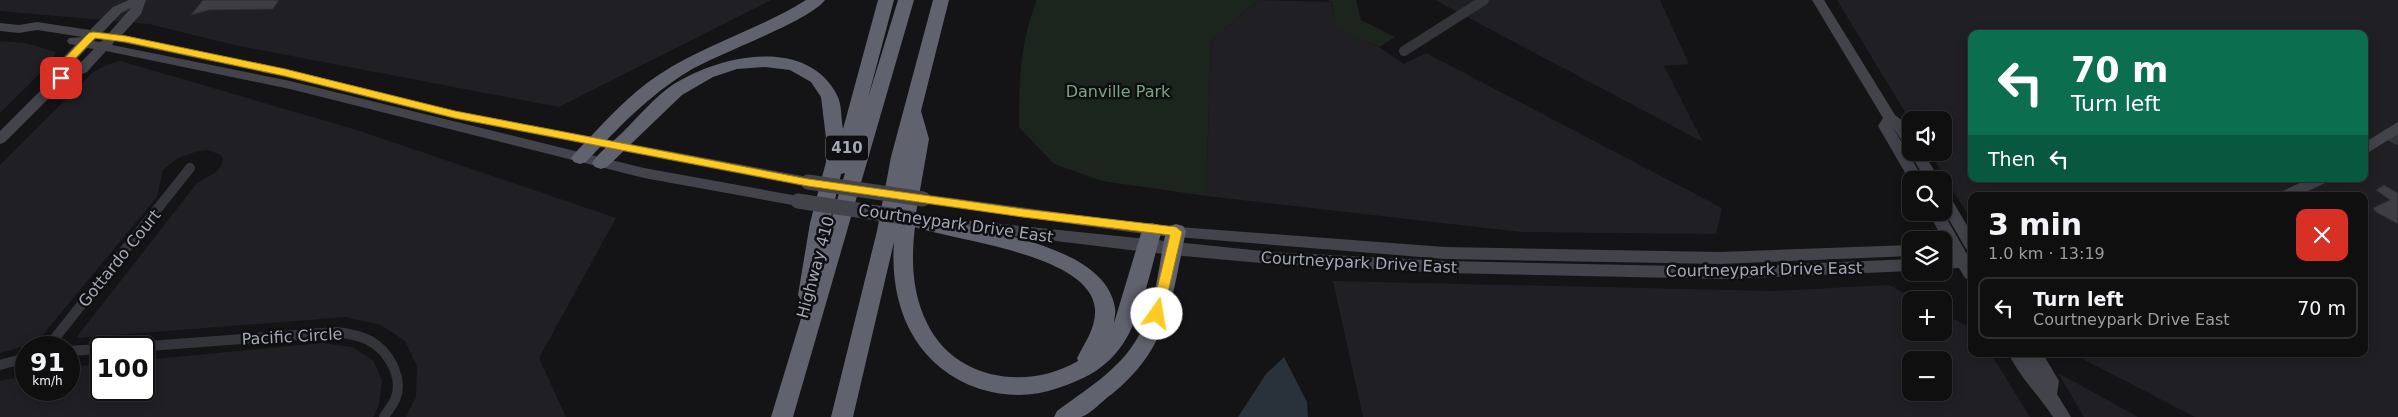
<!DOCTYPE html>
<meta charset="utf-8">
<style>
body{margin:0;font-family:"DejaVu Sans",sans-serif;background:#181819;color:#f1f3f6;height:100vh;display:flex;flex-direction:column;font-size:19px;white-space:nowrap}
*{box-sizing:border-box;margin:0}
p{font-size:16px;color:#9b9c9f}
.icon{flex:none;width:28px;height:28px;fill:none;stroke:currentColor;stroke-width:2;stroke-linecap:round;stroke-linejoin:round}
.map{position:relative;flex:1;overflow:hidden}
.side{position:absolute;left:1968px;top:192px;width:400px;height:165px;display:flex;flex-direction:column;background:#0f0f10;border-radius:10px;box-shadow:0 2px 12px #0003,0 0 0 1px #2f2f30}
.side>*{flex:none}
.hud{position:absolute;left:1968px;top:30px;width:400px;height:152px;border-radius:10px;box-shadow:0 2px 12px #0003,0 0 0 1px #2f2f30;background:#0b6e4f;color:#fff;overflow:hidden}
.fabs{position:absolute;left:1902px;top:111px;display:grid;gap:10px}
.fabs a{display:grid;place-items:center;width:50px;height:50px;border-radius:10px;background:#0f0f10;box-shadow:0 2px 12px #0003,0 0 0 1px #2f2f30;font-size:25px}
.speed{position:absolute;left:15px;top:336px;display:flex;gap:10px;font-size:25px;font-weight:700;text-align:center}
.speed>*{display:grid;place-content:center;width:65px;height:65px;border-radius:50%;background:#0f0f10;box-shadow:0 2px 12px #0003,0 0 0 1px #2f2f30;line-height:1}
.speed small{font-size:12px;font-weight:400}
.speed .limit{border:2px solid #111;border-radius:8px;background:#fff;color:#111}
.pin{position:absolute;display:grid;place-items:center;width:42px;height:42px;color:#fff;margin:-21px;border-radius:10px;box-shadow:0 2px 8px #0006}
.me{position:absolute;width:55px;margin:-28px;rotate:13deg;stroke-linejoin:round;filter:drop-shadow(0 0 4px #0008)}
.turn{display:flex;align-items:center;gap:18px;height:105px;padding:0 20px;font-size:22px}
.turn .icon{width:65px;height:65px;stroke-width:2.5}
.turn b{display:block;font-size:35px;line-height:42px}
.then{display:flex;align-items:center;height:48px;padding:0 20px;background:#0003;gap:10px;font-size:19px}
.round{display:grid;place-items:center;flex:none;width:52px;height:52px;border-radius:10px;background:#181819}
.overview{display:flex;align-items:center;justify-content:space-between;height:85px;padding:0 20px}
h1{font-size:30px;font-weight:700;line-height:38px}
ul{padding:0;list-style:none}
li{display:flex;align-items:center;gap:15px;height:62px;margin:0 10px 8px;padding:0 10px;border:2px solid #2f2f30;border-radius:10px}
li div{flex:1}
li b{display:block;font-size:19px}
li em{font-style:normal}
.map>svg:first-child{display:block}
.built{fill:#201f23;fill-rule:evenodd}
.green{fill:#1b241d}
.water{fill:#29313b}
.building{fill:#3e3d43;stroke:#2e2d32}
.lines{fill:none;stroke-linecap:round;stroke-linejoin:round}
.street{stroke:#34353b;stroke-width:10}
.secondary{fill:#42434b;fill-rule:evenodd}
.highway{fill:#60626d;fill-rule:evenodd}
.secondary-bridge{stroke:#42434b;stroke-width:15}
.route{fill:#ffcb22;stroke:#a68416}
.labels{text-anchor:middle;stroke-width:5;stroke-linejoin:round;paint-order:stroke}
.shield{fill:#0f0f11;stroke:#777a85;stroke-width:1}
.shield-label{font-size:15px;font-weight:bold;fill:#a4a8b7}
.park-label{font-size:16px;fill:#79a580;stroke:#0f0f11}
.street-label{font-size:16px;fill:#a4a8b7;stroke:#0f0f11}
</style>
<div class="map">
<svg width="2398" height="417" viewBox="0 0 2398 417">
<rect width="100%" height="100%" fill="#141416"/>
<g class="built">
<polygon points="0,0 771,0 559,107 234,45 149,24 0,11"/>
<polygon points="1258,0 1331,2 1336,27 1379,47 1404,64 1426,53 1722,208 1716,234 1521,232 1206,196 1211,41"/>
<polygon points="1435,0 1660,0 1689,64 1664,66 1703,142"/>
<path d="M1837,0H2398V417H2195L2073,354H2364V196H1971V220L1930,153L1944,152V120L1911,122ZM1971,34H2364V179H1971Z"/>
<polygon points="0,41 25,43 56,52 52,61 0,113"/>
<polygon points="120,61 357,130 616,218 539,358 566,417 406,417 416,397 417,366 405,341 381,325 346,317 76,338 197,183 216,172 221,166 223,160 221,155 208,150 198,151 178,158 163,170 157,197 36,343 0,353 0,165 93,72 107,65"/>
<path d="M1333,281L1773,291L1889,285L1917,300H1911V332H1944V314L1971,328V354H1991L2030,417H1363ZM1911,360H1944V392H1911Z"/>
<polygon points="323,343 352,347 373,360 382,380 379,405 373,417 0,417 0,381 26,375 26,390 69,390 69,367 101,364 101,390 144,390 144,360"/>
<polygon points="2058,373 2138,417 2084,417"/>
</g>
<g class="green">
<path d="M1037,0H1258L1211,41L1206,196L1102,181L1054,164L1019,127C1019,83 1020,41 1037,0Z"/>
<polygon points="1327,0 1356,0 1361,20 1395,37 1379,47 1335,27 1332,2"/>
</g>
<polygon class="water" points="1284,357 1307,402 1308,417 1238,417 1266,374"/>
<g class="building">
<polygon points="203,0 279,0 273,9 209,10 191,15"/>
<polygon points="2384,185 2398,193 2398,224 2376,212 2373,208 2390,200 2376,190"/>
</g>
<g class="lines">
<g class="street">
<polyline points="1404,51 1484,0"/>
<polyline points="2387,134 2398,140"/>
<polyline points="47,348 190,168"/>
<path d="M122,348L336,332C362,335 381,341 393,366C397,376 400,386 396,397C394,404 388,410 384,417"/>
<polyline points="69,351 101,349"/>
<polyline points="0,365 26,358"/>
</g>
<g class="secondary">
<path d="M129,0H146L141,14L122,35L285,69L455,111L808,177L813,178L815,182L813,186L808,187L455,119L285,77L115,41L112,45L290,81L644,168L798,196L803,197L805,201L803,205L798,206L644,178L290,89L106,51L87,72L66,81L5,142L0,144V131L54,77L53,68L75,45L69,44L67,41L69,38L83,37L37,30L19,33L0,31V23L19,25L37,22L90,30L113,7ZM131,8L109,33L103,32L121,13ZM96,39L103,40L100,42L94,41ZM87,48L94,49L77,66L67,70Z"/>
<path d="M1812,0H1824L1895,115C1912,127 1911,132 1911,152H1923L1940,180H1926L1909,152L1911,149L1906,147L1892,126L1924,180H1911V183L1878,126L1883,118Z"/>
<polygon points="2398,122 2398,134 2364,155 2364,143"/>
<polygon points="2308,179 2327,179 2325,183 2298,196 2279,196 2281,192"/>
<polygon points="923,194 1152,225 1445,247 1720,252 1911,245 1911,256 1720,264 1445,259 1152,235 918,203 916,199 918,195"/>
<polygon points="1944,194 1949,195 1971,232 1971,250 1966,249 1944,211"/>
<polygon points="1928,212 1943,212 1968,256 1971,255 1971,280 1965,278 1959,268 1944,269 1944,257 1953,257"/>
<polygon points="944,218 1272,252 1446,261 1726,267 1911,259 1911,271 1726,279 1446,273 1272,264 1172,255 939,227 936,223 939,219"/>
<path d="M2009,354H2043L2059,381L2057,394L2071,417H2053C2039,395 2020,378 2009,354Z"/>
</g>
<g class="highway">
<path d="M806,0H825C810,21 717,54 689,71C649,95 618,128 586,162L580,164L574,162L571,158L574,154C601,126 627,95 660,74C706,44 760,29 806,0Z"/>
<path d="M878,0H894L868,98L898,0H914L793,417H771L806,302L801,300L798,295L810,223L826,162V138L821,97L811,82L790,70L765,67L737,69L713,77L682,95L607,167L601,169L595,167L592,163C600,151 614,141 624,131C639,116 654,98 671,86C717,56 806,35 837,95C842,104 841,119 843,129ZM845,173L827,234L841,174Z"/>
<path d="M933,0H949L921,111L929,139L916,213C967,231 1105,240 1115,308C1116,312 1114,319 1114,323L1142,230L1145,225L1152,223L1159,225L1162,230C1151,266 1141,325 1116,353C1101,371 1080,381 1058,388C1033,397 1006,397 980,389C915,367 889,307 894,242L853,417H831L877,231L891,157ZM915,227C955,241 1091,254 1095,309C1096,328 1085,342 1077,358L1078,361C1027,391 954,380 927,323C912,293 911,260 915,227Z"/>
<path d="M1176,224L1183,226L1186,231C1171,299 1170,347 1112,394C1103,400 1091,414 1081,417C1074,417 1062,417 1054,417L1057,411C1084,391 1117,371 1135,342C1156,310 1158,267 1166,231L1169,226Z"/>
</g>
<g class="secondary-bridge">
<polyline points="808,182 923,199"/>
<polyline points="798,201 910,218"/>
</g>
</g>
<polygon class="route" points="93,32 126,36 285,69 455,111 808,179 1023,209 1176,227 1182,232 1163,314 1157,319 1151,314 1170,235 1023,217 808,186 455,118 285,76 126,42 95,38 65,69 64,80 57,80 57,66 89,33"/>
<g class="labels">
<rect class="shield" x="826" y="135.5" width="42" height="25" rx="4"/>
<g class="shield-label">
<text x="847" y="153">410</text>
</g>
<g class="park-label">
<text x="1118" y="97">Danville Park</text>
</g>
<g class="street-label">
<text transform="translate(956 223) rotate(8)" y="6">Courtneypark Drive East</text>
<text transform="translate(119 258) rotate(-51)" y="6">Gottardo Court</text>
<text transform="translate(1359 262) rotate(3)" y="6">Courtneypark Drive East</text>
<text transform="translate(815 267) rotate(-75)" y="6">Highway 410</text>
<text transform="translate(1764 269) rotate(-1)" y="6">Courtneypark Drive East</text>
<text transform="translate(292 336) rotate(-3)" y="6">Pacific Circle</text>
</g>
</g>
</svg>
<div class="fabs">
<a><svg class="icon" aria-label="sound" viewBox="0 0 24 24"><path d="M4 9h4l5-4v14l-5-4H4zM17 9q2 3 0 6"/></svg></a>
<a><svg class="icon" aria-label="search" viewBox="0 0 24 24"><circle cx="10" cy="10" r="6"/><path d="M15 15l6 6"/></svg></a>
<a><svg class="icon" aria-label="layers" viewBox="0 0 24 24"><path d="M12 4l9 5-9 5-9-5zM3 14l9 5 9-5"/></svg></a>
<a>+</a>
<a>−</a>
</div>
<div class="speed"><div>91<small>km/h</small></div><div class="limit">100</div></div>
<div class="pin" style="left:61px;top:78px;background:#d93025"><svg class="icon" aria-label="arrive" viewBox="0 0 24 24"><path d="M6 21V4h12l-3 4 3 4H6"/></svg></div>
<svg class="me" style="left:1157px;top:314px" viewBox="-20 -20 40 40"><circle r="19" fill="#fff"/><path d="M0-13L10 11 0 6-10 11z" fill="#ffcb22"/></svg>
<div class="hud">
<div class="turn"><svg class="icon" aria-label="left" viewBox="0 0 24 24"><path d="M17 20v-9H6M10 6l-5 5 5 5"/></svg><div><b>70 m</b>Turn left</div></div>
<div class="then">Then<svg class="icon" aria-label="left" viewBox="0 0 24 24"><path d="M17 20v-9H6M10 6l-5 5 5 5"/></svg></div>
</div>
<section class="side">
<div class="overview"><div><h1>3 min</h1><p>1.0 km · 13:19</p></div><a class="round" style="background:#d93025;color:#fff"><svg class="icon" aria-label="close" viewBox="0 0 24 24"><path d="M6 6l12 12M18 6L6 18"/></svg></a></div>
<ul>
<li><svg class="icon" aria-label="left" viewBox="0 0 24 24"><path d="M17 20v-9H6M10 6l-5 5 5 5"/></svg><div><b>Turn left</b><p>Courtneypark Drive East</p></div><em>70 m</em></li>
</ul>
</section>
</div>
